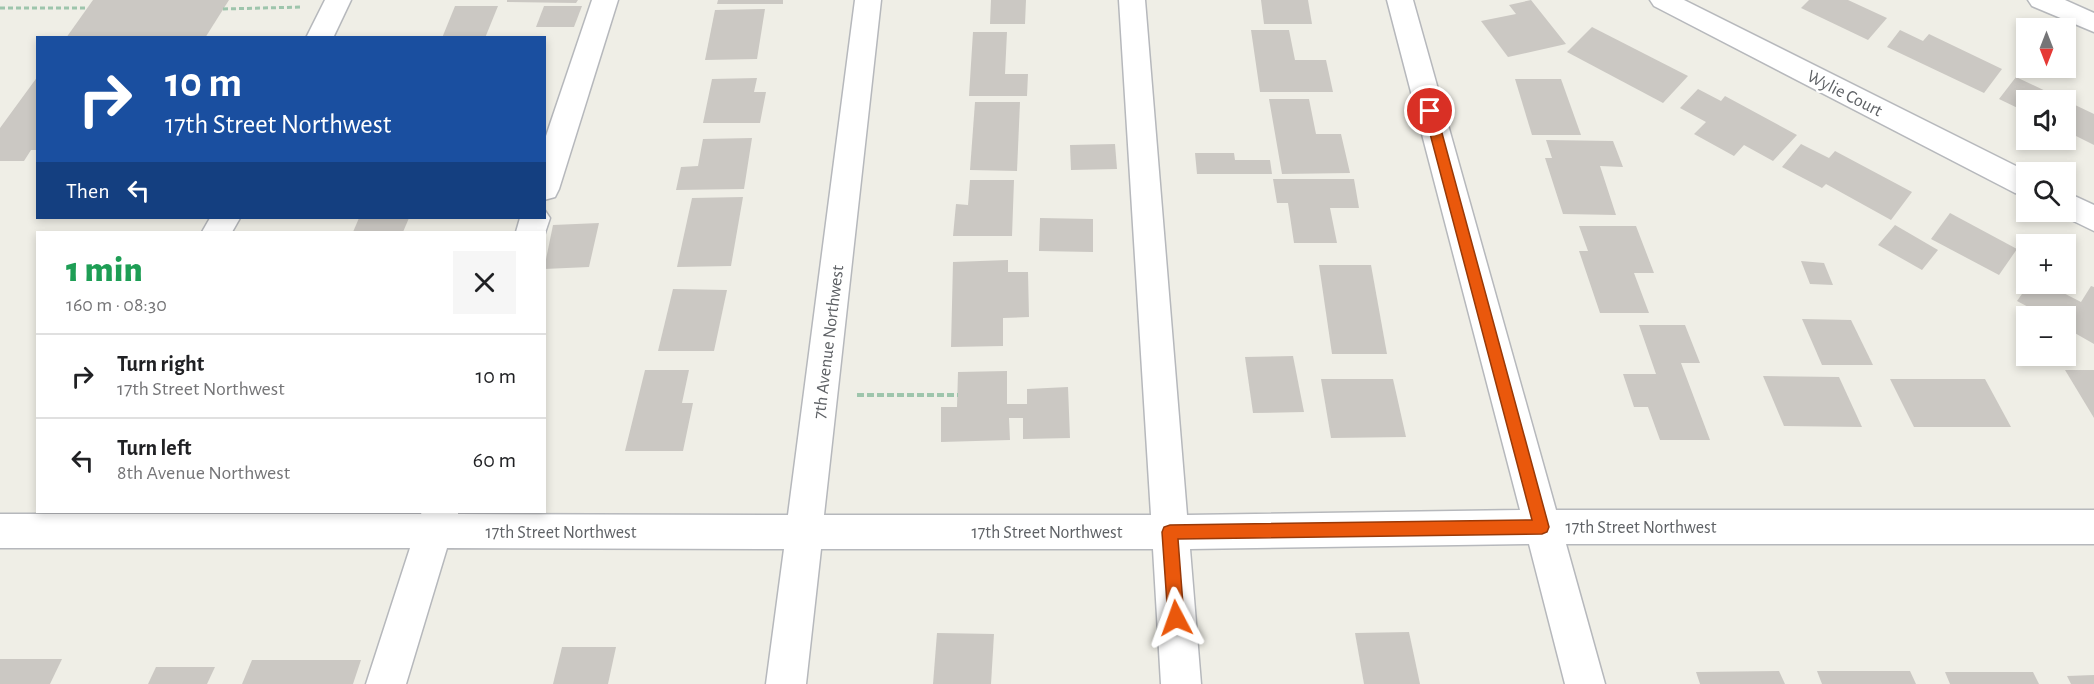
<!DOCTYPE html>
<meta charset="utf-8">
<style>
body{margin:0;font-family:"Alegreya Sans",sans-serif;background:#f6f6f6;color:#202124;height:100vh;display:flex;flex-direction:column;font-size:22px;white-space:nowrap}
*{box-sizing:border-box;margin:0}
p{font-size:20px;color:#757577}
.icon{flex:none;width:33px;height:33px;fill:none;stroke:currentColor;stroke-width:2;stroke-linecap:round;stroke-linejoin:round}
.map{position:relative;flex:1;overflow:hidden}
.sheet{position:absolute;left:36px;top:231px;width:510px;height:282px;display:flex;flex-direction:column;background:#fff;border-radius:0px;box-shadow:0 3px 9px #0003}
.sheet>*{flex:none}
.hud{position:absolute;left:36px;top:36px;width:510px;height:183px;border-radius:0px;box-shadow:0 3px 9px #0003;background:#1a4fa0;color:#fff;overflow:hidden}
.needle{width:39px;rotate:180deg}
.tools{position:absolute;left:2016px;top:18px;display:grid;gap:12px}
.tools a{display:grid;place-items:center;width:60px;height:60px;border-radius:0px;background:#fff;box-shadow:0 3px 9px #0003;font-size:30px}
.pin{position:absolute;display:grid;place-items:center;width:51px;height:51px;color:#fff;margin:-26px;border:3px solid #fff;border-radius:50%;box-shadow:0 2px 6px #0007}
.me{position:absolute;width:66px;margin:-33px;rotate:356deg;stroke-linejoin:round;filter:drop-shadow(0 0 4px #0008)}
.turn{display:flex;align-items:center;gap:21px;height:126px;padding:0 30px;font-size:27px}
.turn .icon{width:78px;height:78px;stroke-width:2.5}
.turn b{display:block;font-size:42px;line-height:51px}
.then{display:flex;align-items:center;height:57px;padding:0 30px;background:#0003;gap:12px;font-size:22px}
.round{display:grid;place-items:center;flex:none;width:63px;height:63px;border-radius:0px;background:#f6f6f6}
.head{display:flex;align-items:center;justify-content:space-between;height:102px;padding:0 30px}
h1{font-size:36px;font-weight:800;line-height:45px;color:#1e9e55}
ul{padding:0;list-style:none}
li{display:flex;align-items:center;gap:18px;height:84px;padding:0 30px;border-top:2px solid #e0e0e0}
li div{flex:1}
li b{display:block;font-size:22px}
li em{font-style:normal}
.map>svg:first-child{display:block}
.building{fill:#cbc8c3}
.lines{fill:none;stroke-linecap:round;stroke-linejoin:round}
.minor-casing{stroke:#b6b8bc;stroke-width:3}
.path-far1{stroke:#9ec5ac;stroke-width:3;stroke-dasharray:5 3;stroke-linecap:butt}
.path{stroke:#9ec5ac;stroke-width:4;stroke-dasharray:7 3;stroke-linecap:butt}
.minor{fill:#fff;fill-rule:evenodd}
.route{fill:#ea580c;stroke:#983908;stroke-width:1.5}
.labels{text-anchor:middle;stroke-width:5;stroke-linejoin:round;paint-order:stroke}
.street-label{font-size:18px;fill:#5e6165;stroke:#fff}
</style>
<div class="map">
<svg width="2094" height="684" viewBox="0 0 2094 684">
<rect width="100%" height="100%" fill="#efeee6"/>
<g class="building">
<polygon points="93,0 229,0 205,38 66,38"/>
<polygon points="507,0 578,0 576,3 507,2"/>
<polygon points="718,0 783,0 783,4 717,4"/>
<polygon points="991,0 1026,0 1025,24 990,24"/>
<polygon points="1261,0 1308,0 1312,24 1264,24"/>
<polygon points="1531,0 1566,44 1508,57 1481,21 1516,14 1509,5"/>
<polygon points="1809,0 1848,0 1887,18 1868,40 1801,8"/>
<polygon points="455,6 498,6 485,38 442,38"/>
<polygon points="544,6 582,6 574,27 536,27"/>
<polygon points="765,9 757,59 705,60 715,10"/>
<polygon points="1592,27 1688,76 1663,103 1567,52"/>
<polygon points="1251,30 1289,30 1295,60 1326,60 1333,92 1260,92"/>
<polygon points="1900,30 1923,41 1929,34 2002,69 1984,93 1887,47"/>
<polygon points="973,32 1007,32 1005,74 1028,74 1027,96 969,96"/>
<polygon points="38,76 38,150 31,150 24,161 0,161 0,128"/>
<polygon points="2016,77 2094,114 2094,145 2066,131 2066,100 2026,100 2026,112 1999,99"/>
<polygon points="757,78 754,92 766,92 760,123 703,123 712,79"/>
<polygon points="1515,79 1561,79 1581,135 1532,135"/>
<polygon points="1698,89 1721,101 1725,96 1797,135 1773,161 1744,145 1734,156 1694,134 1706,122 1680,108"/>
<polygon points="1269,99 1309,99 1316,134 1341,134 1350,173 1282,174"/>
<polygon points="975,102 1020,102 1017,171 970,170"/>
<polygon points="752,138 744,189 676,190 681,167 698,166 703,139"/>
<polygon points="1546,140 1613,141 1623,167 1600,166 1616,215 1563,214 1545,158 1552,158"/>
<polygon points="1115,144 1117,169 1071,170 1070,145"/>
<polygon points="1801,144 1829,158 1835,151 1912,192 1891,220 1826,184 1822,188 1782,167"/>
<polygon points="1195,153 1234,153 1235,160 1270,160 1272,174 1197,174"/>
<polygon points="1273,179 1354,179 1359,208 1330,208 1337,243 1294,243 1288,203 1277,203"/>
<polygon points="970,180 1014,180 1012,236 953,236 956,204 968,205"/>
<polygon points="743,197 731,266 677,267 692,198"/>
<polygon points="1950,213 2017,249 1999,275 1931,239"/>
<polygon points="359,218 409,218 403,232 353,232"/>
<polygon points="1040,218 1093,219 1093,252 1039,251"/>
<polygon points="599,223 589,267 544,269 553,225"/>
<polygon points="1895,225 1938,250 1922,270 1878,245"/>
<polygon points="1579,226 1636,226 1654,273 1634,273 1649,313 1600,313 1579,251 1588,251"/>
<polygon points="1008,260 1008,272 1028,272 1029,317 1003,318 1003,346 951,347 953,262"/>
<polygon points="1801,261 1824,263 1833,285 1810,284"/>
<polygon points="1319,265 1371,265 1387,354 1332,354"/>
<polygon points="2029,284 2046,284 2081,302 2091,286 2094,287 2094,344 2066,328 2066,316 2045,316 2017,301"/>
<polygon points="673,289 727,290 714,351 658,351"/>
<polygon points="1802,319 1851,320 1873,365 1822,365"/>
<polygon points="1639,325 1685,325 1700,363 1681,363 1710,440 1660,440 1648,407 1634,407 1623,374 1656,374"/>
<polygon points="1293,356 1304,412 1253,413 1245,357"/>
<polygon points="645,370 689,370 682,403 693,403 683,451 625,451"/>
<polygon points="2065,370 2094,370 2094,418"/>
<polygon points="1007,371 1007,404 1027,404 1027,389 1068,387 1070,438 1023,439 1023,418 1009,418 1010,440 941,442 941,407 957,407 958,372"/>
<polygon points="1763,376 1839,377 1862,427 1784,426"/>
<polygon points="1321,379 1393,379 1406,437 1331,438"/>
<polygon points="1890,379 1985,379 2011,427 1914,427"/>
<polygon points="1409,632 1420,684 1364,684 1355,633"/>
<polygon points="937,633 994,634 991,684 933,684"/>
<polygon points="562,647 616,647 608,684 553,684"/>
<polygon points="0,659 62,659 50,684 0,684"/>
<polygon points="252,660 361,660 353,684 242,684"/>
<polygon points="156,667 215,667 207,684 148,684"/>
<polygon points="1779,671 1785,684 1700,684 1696,672"/>
<polygon points="1817,671 1910,671 1916,684 1822,684"/>
<polygon points="1945,672 2033,672 2039,684 1950,684"/>
<polygon points="2094,675 2094,684 2071,684 2067,676"/>
</g>
<g class="lines">
<defs>
<g id="minor">
<polygon points="325,0 351,0 333,38 306,38"/>
<polygon points="592,0 618,0 559,189 555,197 544,200 544,142"/>
<polygon points="855,0 881,0 824,515 1151,515 1119,0 1145,0 1187,515 1520,510 1387,0 1413,0 1556,510 2094,510 2094,544 1566,544 1605,684 1565,684 1529,544 1190,549 1201,684 1161,684 1153,549 821,549 806,684 766,684 784,549 447,548 406,684 366,684 410,548 0,548 0,514 421,514 422,512 458,512 458,514 788,515"/>
<polygon points="1650,0 1684,0 2028,172 2026,196 2015,193 1654,6"/>
<polygon points="2028,0 2065,0 2094,13 2094,32 2032,6"/>
<polygon points="2066,192 2094,205 2094,231 2055,212 2066,212"/>
<polygon points="544,209 550,218 544,236 544,232 516,232 520,218 544,218"/>
<polygon points="210,218 240,218 232,232 202,232"/>
</g>
</defs>
<use href="#minor" class="minor-casing"/>
<g class="path-far1">
<polyline points="0,8 87,8"/>
<polyline points="223,9 302,7"/>
</g>
<polyline class="path" points="857,395 958,395"/>
<use href="#minor" class="minor"/>
</g>
<polygon class="route" points="1430,107 1436,111 1549,527 1547,532 1542,534 1178,539 1184,618 1181,623 1176,625 1170,623 1168,618 1162,532 1164,527 1170,525 1532,520 1424,111"/>
<g class="labels">
<g class="street-label">
<text transform="translate(1845 93) rotate(27)" y="6">Wylie Court</text>
<text transform="translate(828 342) rotate(-83)" y="6">7th Avenue Northwest</text>
<text x="1641" y="533">17th Street Northwest</text>
<text x="561" y="538">17th Street Northwest</text>
<text x="1047" y="538">17th Street Northwest</text>
</g>
</g>
</svg>
<div class="tools">
<a><svg class="needle" viewBox="-14 -14 28 28"><path d="M0-13l5 13h-10z" fill="#e53935"/><path d="M0 13l5-13h-10z" fill="#757577"/></svg></a>
<a><svg class="icon" aria-label="sound" viewBox="0 0 24 24"><path d="M4 9h4l5-4v14l-5-4H4zM17 9q2 3 0 6"/></svg></a>
<a><svg class="icon" aria-label="search" viewBox="0 0 24 24"><circle cx="10" cy="10" r="6"/><path d="M15 15l6 6"/></svg></a>
<a>+</a>
<a>−</a>
</div>
<div class="pin" style="left:1430px;top:111px;background:#d93025"><svg class="icon" aria-label="arrive" viewBox="0 0 24 24"><path d="M6 21V4h12l-3 4 3 4H6"/></svg></div>
<svg class="me" style="left:1176px;top:618px" viewBox="-20 -20 40 40"><path d="M0-17L14 15 0 8-14 15z" fill="#ea580c" stroke="#fff" stroke-width="4"/></svg>
<div class="hud">
<div class="turn"><svg class="icon" aria-label="right" viewBox="0 0 24 24"><path d="M7 20v-9h11M14 6l5 5-5 5"/></svg><div><b>10 m</b>17th Street Northwest</div></div>
<div class="then">Then<svg class="icon" aria-label="left" viewBox="0 0 24 24"><path d="M17 20v-9H6M10 6l-5 5 5 5"/></svg></div>
</div>
<section class="sheet">
<div class="head"><div><h1>1 min</h1><p>160 m · 08:30</p></div><a class="round"><svg class="icon" aria-label="close" viewBox="0 0 24 24"><path d="M6 6l12 12M18 6L6 18"/></svg></a></div>
<ul>
<li><svg class="icon" aria-label="right" viewBox="0 0 24 24"><path d="M7 20v-9h11M14 6l5 5-5 5"/></svg><div><b>Turn right</b><p>17th Street Northwest</p></div><em>10 m</em></li>
<li><svg class="icon" aria-label="left" viewBox="0 0 24 24"><path d="M17 20v-9H6M10 6l-5 5 5 5"/></svg><div><b>Turn left</b><p>8th Avenue Northwest</p></div><em>60 m</em></li>
</ul>
</section>
</div>
